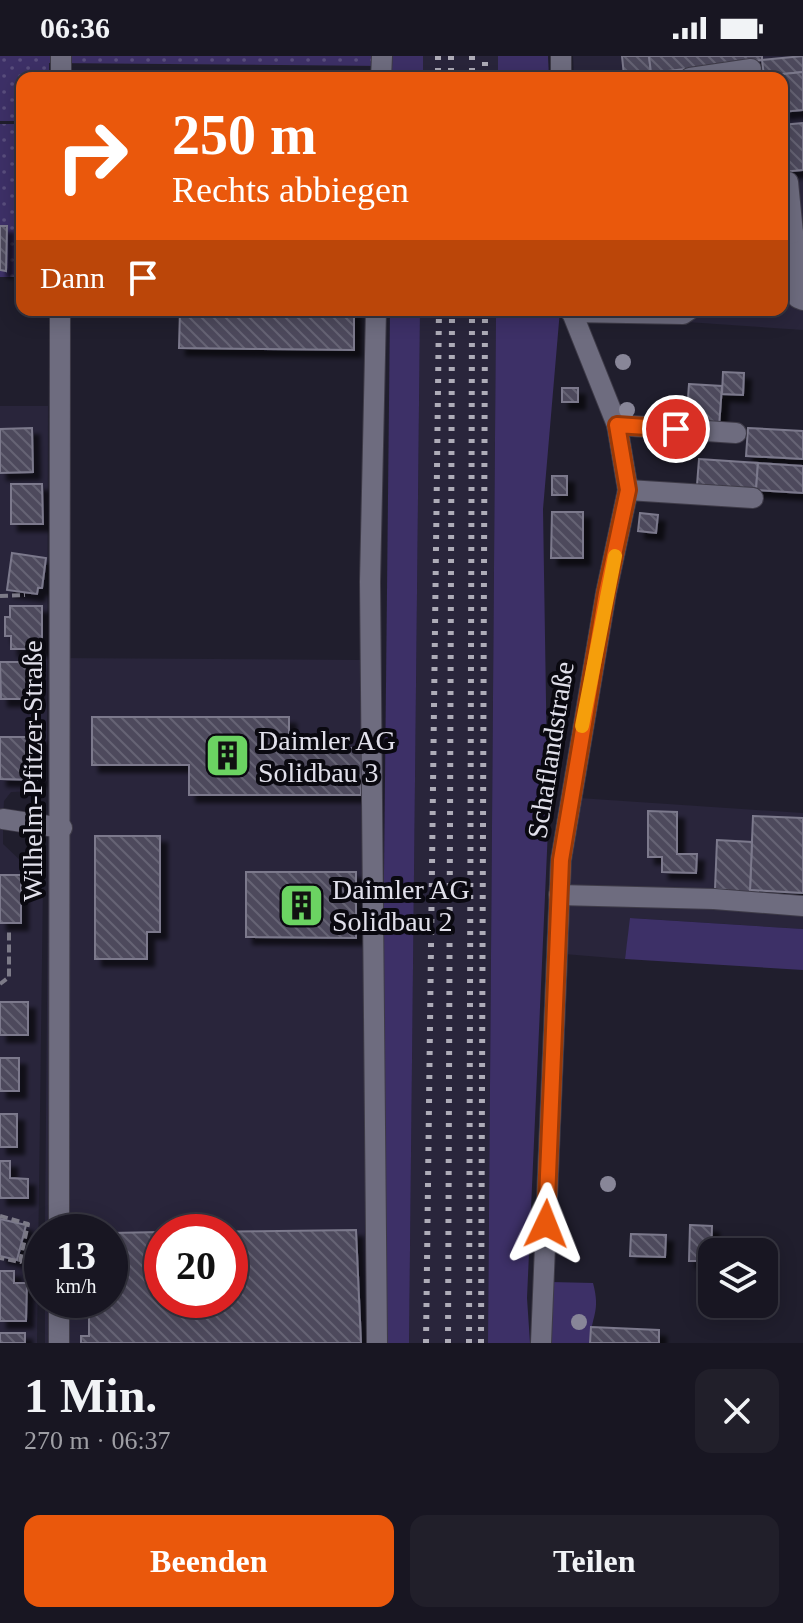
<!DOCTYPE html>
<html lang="de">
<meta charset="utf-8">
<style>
body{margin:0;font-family:Georgia,serif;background:#211f2a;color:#f1f3f6;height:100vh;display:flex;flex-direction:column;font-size:30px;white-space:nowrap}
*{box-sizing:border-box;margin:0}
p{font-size:26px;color:#9f9fa5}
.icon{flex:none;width:44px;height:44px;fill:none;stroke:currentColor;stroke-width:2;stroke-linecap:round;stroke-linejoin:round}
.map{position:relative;height:1287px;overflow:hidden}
.side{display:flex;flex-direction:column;background:#181622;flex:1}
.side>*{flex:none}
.banner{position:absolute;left:16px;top:16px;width:772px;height:244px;border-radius:16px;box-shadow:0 4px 20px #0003,0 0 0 2px #363540;background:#ea580c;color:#fff;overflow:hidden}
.fabs{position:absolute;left:698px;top:1182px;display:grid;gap:16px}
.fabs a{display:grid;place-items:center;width:80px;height:80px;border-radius:16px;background:#181622;box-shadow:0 4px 20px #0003,0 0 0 2px #363540;font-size:40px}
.speed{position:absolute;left:24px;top:1158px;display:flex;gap:16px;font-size:40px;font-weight:700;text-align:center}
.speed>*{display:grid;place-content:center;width:104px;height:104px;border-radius:50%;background:#181622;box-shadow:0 4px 20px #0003,0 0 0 2px #363540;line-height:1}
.speed small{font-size:20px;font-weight:400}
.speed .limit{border:12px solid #d22;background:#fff;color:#111}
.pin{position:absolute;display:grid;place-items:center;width:68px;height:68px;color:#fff;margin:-34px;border:4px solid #fff;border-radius:50%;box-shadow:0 2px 8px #0007}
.me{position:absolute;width:88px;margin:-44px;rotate:2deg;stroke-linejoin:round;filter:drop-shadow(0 0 6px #0008)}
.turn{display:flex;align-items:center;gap:28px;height:168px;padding:0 24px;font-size:36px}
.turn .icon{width:104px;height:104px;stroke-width:2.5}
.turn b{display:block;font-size:56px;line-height:68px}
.then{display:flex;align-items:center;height:76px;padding:0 24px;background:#0003;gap:16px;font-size:30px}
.round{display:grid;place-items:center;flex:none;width:84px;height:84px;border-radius:16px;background:#211f2a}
.summary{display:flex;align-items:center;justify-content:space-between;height:136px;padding:0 24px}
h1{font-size:48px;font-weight:700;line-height:60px}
.button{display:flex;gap:16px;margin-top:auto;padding:16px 24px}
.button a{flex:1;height:92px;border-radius:16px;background:#ea580c;color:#fff;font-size:32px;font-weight:700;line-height:92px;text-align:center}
.button a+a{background:#211f2a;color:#f1f3f6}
.status{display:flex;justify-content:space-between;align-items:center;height:56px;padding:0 40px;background:#181622;direction:ltr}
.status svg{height:22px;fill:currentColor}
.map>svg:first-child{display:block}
.built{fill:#29253b;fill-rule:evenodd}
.green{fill:#3d3067}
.garden{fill:url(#garden-dots)}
.building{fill:url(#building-back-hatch);stroke:#7b798c;stroke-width:2;filter:url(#shadow)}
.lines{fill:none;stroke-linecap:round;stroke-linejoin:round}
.minor-casing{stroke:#3e3b48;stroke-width:22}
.path{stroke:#7d7b88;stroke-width:4;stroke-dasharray:8 4;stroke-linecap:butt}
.minor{stroke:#6e6c7f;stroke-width:20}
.rail{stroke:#aeacb8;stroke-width:6;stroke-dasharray:4 8;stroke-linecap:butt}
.tree{fill:#888698}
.route-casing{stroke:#983908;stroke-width:20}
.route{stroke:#ea580c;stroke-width:14}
.slow{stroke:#f59e0b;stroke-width:14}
.labels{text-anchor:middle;stroke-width:8;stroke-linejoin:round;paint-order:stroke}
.poi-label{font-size:28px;fill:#e1e0eb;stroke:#0a0910;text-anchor:start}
.street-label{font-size:28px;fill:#e1e0eb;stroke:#0a0910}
</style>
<div class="status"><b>06:36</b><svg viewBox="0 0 49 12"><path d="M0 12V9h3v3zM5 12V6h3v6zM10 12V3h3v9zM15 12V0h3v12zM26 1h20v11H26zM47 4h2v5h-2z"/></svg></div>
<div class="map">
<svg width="803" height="1287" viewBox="0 0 803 1287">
<defs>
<pattern id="garden-dots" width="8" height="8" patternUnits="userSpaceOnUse" patternTransform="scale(2)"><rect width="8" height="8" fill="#3d3067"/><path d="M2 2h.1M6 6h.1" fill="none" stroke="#594e7d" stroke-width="1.8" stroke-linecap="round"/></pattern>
<pattern id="building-back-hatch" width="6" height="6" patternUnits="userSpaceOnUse" patternTransform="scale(2)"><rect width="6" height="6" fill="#4d4a5c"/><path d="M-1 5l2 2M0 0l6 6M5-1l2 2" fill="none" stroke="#666474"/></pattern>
<filter id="shadow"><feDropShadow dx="7" dy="7" stdDeviation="2" flood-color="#0009"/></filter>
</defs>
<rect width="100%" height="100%" fill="#201e2d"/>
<g class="built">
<rect x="423" y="0" width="75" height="22"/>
<polygon points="573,0 803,0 803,274 584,259 584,254 782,254 782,22 574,22"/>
<polygon points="420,254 496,254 488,1287 409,1287"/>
<polygon points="0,350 48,350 47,725 33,735 11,736 4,745 3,763 3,788 43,826 37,1287 0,1287"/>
<path d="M50,602L362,604L371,1287H45V1244H110V1176H45ZM162,1176H230V1244H162Z"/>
<polygon points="579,742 803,757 803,873 631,862 625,903 564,898 568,807"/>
</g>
<g class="green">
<rect x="392" y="0" width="31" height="22"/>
<polygon points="498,0 548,0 549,22 498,22"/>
<polygon points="390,254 420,254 409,1287 379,1287"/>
<polygon points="496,254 560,254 543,453 548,773 527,1242 530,1287 488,1287"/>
<polygon points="630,862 803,873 803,914 625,903"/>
<path d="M551,1226L593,1227C601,1257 591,1259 590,1287H548Z"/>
</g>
<g class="garden">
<polygon points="0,0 385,0 385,10 49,7 49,22 22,22 22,65 0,65"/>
<rect x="0" y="68" width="22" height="153"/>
</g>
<g class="building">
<polygon points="622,0 649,0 651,17 624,20"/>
<polygon points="649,0 762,0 762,4 651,17"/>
<polygon points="803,0 803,16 764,20 762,4"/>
<polygon points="803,16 803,54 782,56 782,22 764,20"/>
<polygon points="803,67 803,114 782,116 782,69"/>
<polygon points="0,170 7,170 6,215 0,214"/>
<polygon points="180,254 354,254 354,294 179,292"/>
<polygon points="723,316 744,317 743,339 722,338"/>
<polygon points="689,328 722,330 719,371 686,370"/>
<rect x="562" y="332" width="16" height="14"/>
<polygon points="32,372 33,416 0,417 0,373"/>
<polygon points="748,372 803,375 803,403 746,400"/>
<polygon points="699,403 758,407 756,434 697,429"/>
<polygon points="758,407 803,410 803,437 756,434"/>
<rect x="552" y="420" width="15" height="19"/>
<polygon points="11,428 42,428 43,468 11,468"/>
<polygon points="552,456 583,456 583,502 551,502"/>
<polygon points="640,457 658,459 656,477 638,475"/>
<polygon points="12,497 46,502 42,532 38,532 37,538 7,534"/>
<polygon points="10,550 42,550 42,593 11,593 11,580 5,580 5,561 10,561"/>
<polygon points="0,606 37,606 37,643 1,643"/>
<polygon points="92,661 289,661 289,692 362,692 361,739 189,739 189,709 92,709"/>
<polygon points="0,681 40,681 39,724 0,723"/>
<polygon points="648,755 677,756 677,798 697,798 696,817 662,816 662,801 648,801"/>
<polygon points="753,760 803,762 803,837 750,834"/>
<polygon points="95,780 160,780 160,876 147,876 147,903 95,903"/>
<polygon points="717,784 752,786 750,834 758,835 757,846 728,840 728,834 715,833"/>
<polygon points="246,816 356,816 356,882 246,881"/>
<rect x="0" y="819" width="21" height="48"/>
<rect x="0" y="946" width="28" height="33"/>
<rect x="0" y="1002" width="19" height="33"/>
<rect x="0" y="1058" width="17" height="33"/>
<polygon points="0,1105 10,1105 10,1122 28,1123 28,1142 0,1142"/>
<polygon points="0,1163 26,1169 17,1204 0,1200"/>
<polygon points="690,1169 712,1170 711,1205 689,1205"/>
<polygon points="356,1174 361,1287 81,1287 81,1280 89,1280 89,1244 110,1244 110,1177 162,1176 162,1244 230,1244 230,1176 192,1176"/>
<polygon points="631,1178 666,1179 665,1201 630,1200"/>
<polygon points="0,1215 14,1215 14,1227 27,1227 26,1265 0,1265"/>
<polygon points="591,1271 659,1274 659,1287 590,1287"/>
<rect x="0" y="1277" width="25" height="10"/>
</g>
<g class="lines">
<defs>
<g id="minor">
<polyline points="561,0 561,22"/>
<polyline points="61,22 61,0"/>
<polyline points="381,22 382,0"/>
<polyline points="690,22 751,13"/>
<polyline points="793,177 798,242 803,244"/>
<polyline points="782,178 793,177 788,126"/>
<polyline points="376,254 370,526 377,1287"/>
<polyline points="571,256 683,258 689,254"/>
<polyline points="617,369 736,377"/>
<polyline points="628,434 753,442"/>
<polyline points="3,763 62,772"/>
<polyline points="559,839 714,843 803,850"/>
<polyline points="59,1176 60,254"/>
<polyline points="59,1287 59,1244"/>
<polyline points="541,1287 561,804 606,537 628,434 617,369 571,254"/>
</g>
</defs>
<use href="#minor" class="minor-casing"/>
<g class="path">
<polyline points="0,540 25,539"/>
<polyline points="0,928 9,921 9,873"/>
<polyline points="0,1160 28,1168 20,1206 0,1202"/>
</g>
<use href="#minor" class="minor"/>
<g class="rail">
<polyline points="438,0 438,22"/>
<polyline points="451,0 451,22"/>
<polyline points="472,0 472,22"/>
<polyline points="485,22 485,0"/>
<polyline points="426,1287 439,254"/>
<polyline points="448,1287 452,254"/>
<polyline points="469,1287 472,254"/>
<polyline points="481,1287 485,254"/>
</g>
</g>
<g class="tree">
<circle cx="623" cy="306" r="8"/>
<circle cx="627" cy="354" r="8"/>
<circle cx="608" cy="1128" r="8"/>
<circle cx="579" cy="1266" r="8"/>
</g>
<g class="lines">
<defs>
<polyline id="route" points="546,1168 561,804 606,537 628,434 617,369 676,373"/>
</defs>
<use href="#route" class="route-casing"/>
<use href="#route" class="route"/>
<polyline class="slow" points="582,670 615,500"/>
</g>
<defs>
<symbol id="building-square" viewBox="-11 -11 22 22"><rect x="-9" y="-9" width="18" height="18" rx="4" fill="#6bd362" stroke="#0a0910"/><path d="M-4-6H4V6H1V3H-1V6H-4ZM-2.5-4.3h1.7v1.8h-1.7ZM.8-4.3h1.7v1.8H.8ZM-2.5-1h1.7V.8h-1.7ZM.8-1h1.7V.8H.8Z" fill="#111"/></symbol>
</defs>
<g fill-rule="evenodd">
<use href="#building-square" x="202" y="674" width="51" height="51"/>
<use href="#building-square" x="276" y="824" width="51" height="51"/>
</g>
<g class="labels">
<g class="poi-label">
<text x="258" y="694">Daimler AG<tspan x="258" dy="32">Solidbau 3</tspan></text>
<text x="332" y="843">Daimler AG<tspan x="332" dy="32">Solidbau 2</tspan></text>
</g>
<g class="street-label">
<text transform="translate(550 694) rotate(-81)" y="10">Schaflandstraße</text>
<text transform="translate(32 715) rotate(-90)" y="10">Wilhelm-Pfitzer-Straße</text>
</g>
</g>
</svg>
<div class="fabs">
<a><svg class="icon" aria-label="layers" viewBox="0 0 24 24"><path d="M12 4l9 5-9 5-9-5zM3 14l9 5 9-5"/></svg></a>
</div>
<div class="speed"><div>13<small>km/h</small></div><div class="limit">20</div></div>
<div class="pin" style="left:676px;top:373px;background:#d93025"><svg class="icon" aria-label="arrive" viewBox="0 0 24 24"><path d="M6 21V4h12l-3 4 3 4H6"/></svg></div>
<svg class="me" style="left:546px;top:1168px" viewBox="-20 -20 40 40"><path d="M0-17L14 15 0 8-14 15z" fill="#ea580c" stroke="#fff" stroke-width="4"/></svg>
<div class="banner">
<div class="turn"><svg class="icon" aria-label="right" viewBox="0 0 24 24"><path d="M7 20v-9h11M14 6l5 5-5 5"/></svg><div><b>250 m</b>Rechts abbiegen</div></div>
<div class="then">Dann<svg class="icon" aria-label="arrive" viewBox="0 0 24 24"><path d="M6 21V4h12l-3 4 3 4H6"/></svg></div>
</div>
</div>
<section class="side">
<div class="summary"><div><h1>1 Min.</h1><p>270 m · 06:37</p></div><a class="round"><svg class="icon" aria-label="close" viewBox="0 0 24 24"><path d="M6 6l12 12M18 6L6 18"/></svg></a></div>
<div class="button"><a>Beenden</a><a>Teilen</a></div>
</section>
